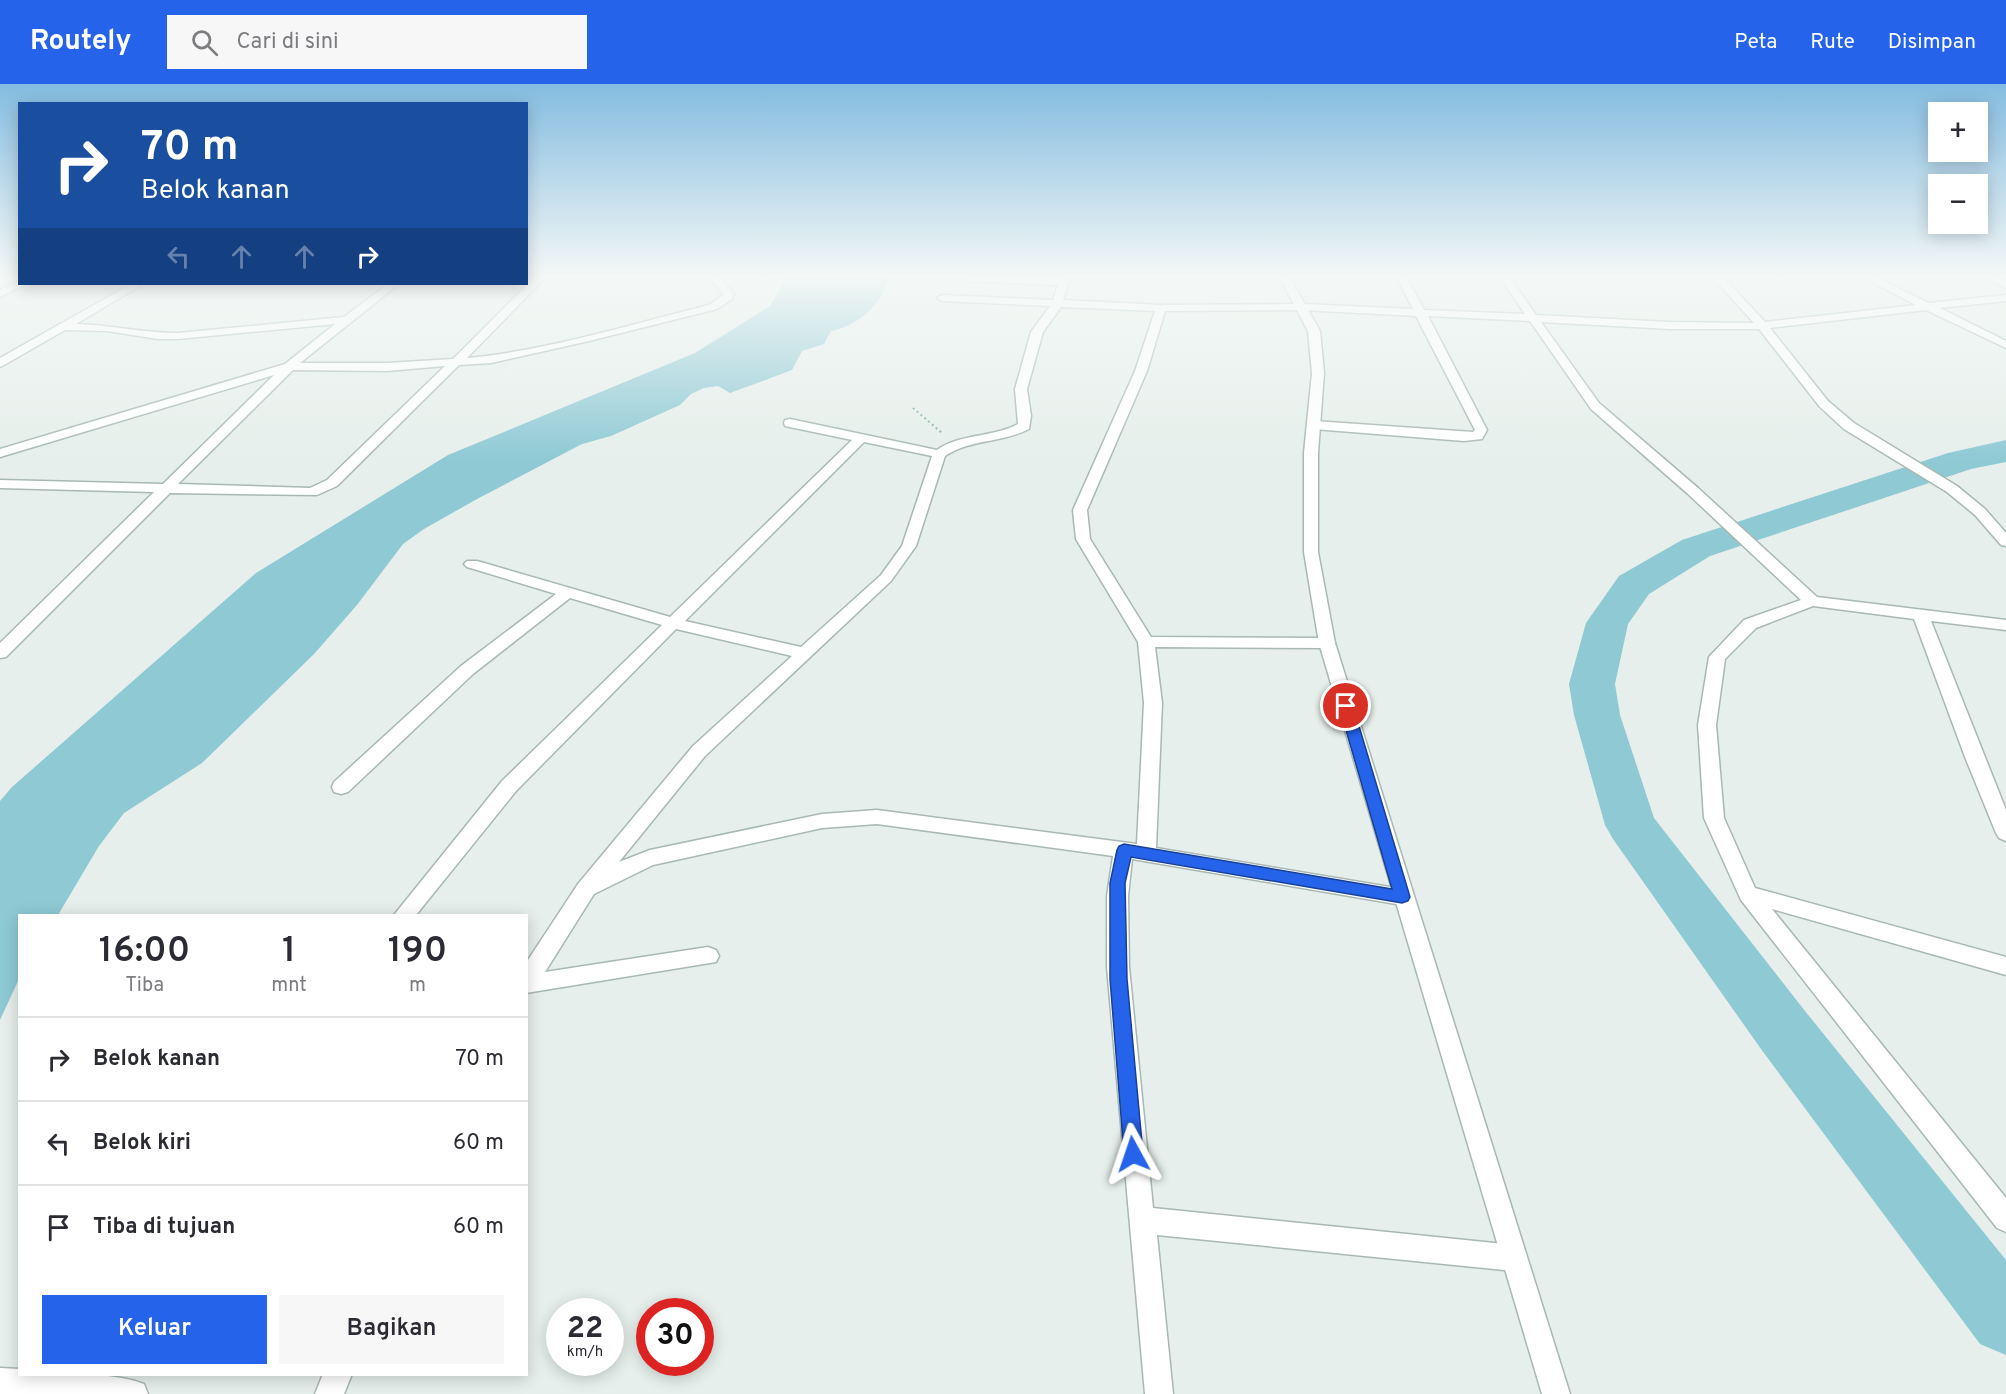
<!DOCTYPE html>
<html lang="id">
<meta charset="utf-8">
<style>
body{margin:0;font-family:Overpass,sans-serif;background:#f7f7f7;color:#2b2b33;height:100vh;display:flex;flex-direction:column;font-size:22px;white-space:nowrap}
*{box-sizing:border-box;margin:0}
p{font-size:20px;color:#7c7c81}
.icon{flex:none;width:33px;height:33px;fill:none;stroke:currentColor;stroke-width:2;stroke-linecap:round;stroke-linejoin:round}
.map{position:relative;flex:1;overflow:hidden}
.drawer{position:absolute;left:18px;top:830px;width:510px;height:462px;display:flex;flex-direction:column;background:#fff;border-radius:0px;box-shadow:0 3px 15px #0003}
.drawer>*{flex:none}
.banner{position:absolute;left:18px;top:18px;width:510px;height:183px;border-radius:0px;box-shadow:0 3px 15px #0003;background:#1a4fa0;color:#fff;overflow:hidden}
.fabs{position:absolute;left:1928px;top:18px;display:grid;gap:12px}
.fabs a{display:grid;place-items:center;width:60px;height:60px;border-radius:0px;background:#fff;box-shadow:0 3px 15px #0003;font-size:30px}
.speed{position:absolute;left:546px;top:1214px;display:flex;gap:12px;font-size:30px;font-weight:700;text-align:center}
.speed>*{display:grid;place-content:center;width:78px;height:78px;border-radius:50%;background:#fff;box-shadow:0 3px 15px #0003;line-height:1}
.speed small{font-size:15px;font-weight:400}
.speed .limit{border:9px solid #d22;background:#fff;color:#111}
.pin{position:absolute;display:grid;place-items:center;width:51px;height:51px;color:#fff;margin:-26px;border:3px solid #fff;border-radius:50%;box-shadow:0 2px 6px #0007}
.me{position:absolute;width:66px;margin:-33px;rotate:355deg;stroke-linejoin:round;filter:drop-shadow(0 0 4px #0008)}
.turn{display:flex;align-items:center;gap:21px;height:126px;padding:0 24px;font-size:27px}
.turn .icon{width:78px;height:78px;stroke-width:2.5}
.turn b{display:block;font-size:42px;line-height:51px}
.lanes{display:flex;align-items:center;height:57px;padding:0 24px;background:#0003;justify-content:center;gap:30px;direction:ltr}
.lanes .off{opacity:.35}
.eta{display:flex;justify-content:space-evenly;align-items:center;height:102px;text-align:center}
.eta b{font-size:36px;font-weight:600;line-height:42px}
.primary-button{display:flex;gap:12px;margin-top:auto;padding:12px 24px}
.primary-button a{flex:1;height:69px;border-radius:0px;background:#2563eb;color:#fff;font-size:24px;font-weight:600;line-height:69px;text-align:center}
.primary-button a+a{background:#f7f7f7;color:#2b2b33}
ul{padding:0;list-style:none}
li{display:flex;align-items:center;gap:18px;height:84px;padding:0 24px;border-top:2px solid #e1e1e2}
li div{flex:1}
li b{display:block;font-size:22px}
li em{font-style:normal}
header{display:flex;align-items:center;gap:36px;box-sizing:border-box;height:84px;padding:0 30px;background:#2563eb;color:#fff}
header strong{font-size:28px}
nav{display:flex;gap:33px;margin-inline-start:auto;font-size:21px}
.search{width:420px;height:54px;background:#f7f7f7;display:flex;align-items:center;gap:15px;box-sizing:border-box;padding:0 21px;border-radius:0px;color:#7c7c81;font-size:22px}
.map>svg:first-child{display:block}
.water{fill:#8ec9d4}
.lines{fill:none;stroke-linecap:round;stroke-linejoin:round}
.river{fill:#8ec9d4;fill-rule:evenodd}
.minor-casing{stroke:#a8b8b2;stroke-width:3}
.tertiary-casing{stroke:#a8b8b2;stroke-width:3}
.path{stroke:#86b3a5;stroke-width:2;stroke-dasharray:2 3;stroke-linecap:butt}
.minor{fill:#fff;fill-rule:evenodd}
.tertiary{fill:#fff;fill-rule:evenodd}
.route{fill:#2563eb;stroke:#184099;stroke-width:1.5}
</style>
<header>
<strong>Routely</strong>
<div class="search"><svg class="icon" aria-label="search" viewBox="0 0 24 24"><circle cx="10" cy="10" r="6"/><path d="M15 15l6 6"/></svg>Cari di sini</div>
<nav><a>Peta</a><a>Rute</a><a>Disimpan</a></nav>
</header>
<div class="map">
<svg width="2006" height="1310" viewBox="0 0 2006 1310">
<rect width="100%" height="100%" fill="#e6efeb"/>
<path class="water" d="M786,194H888C882,221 857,242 831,247L824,260L802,267L792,286L730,309L718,302L704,304L691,310L680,321L611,352L582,360L477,415L424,445L403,460L357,521L314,570L202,679L124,729L99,762L58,831H20L19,895L0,936V717L12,703L256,489L448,371L695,269L770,222Z"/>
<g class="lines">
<polygon class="river" points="2006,356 2006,378 1971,385 1710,472 1649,510 1628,540 1615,600 1620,631 1654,734 1805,927 2006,1176 2006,1271 1980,1260 1761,965 1613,755 1605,741 1574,631 1569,600 1586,539 1619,492 1682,456 1948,369"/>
<defs>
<g id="minor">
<path d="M534,194H545L467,274C546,267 632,240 709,221L724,210L709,194H720L734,210L732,215L717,225L589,257L491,279L459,281L337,402L317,411L170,409L6,573L0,574V559L154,408L0,404V396L163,400L274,291L0,373V365L285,280L335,240L178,255H158L107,247L65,246L4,281L0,283V274L131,200H143L76,240C111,241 144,249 178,249L344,233L388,200H399L300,279H387L453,275ZM445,282L327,396L310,404L178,400L293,286L387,287Z"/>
<path d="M962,194H1070L1063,216L1161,221L1302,220L1413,225L1397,194H1407L1424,226L1525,230L1500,194H1510L1536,231L1670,238L1754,239L1713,194H1724L1765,238L1916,221L1864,194H1877L1929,219L2006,211V217L1940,224L2006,257V264L1926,226L1770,244L1828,317L1854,339L1957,402L1985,425L2006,449V462L2001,461L1975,431L1947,408L1844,345L1820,323L1759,245H1670L1541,238L1599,319L1698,404L1817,513L2006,536V546L1931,537L2006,726V757L1999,754L1996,749L1965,673L1914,535L1813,522L1756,544L1725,575L1716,641L1724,734L1755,804L2006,873V891L1772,825L2006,1114V1148L1997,1144L1741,816L1704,734L1698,641L1709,573L1744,536L1801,516L1688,410L1591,325L1530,237L1428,232L1487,346L1482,355L1464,357L1314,345L1308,341L1314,337L1473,348L1475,346L1416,232L1302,226L1165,227L1147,287L1087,426L1090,455L1151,553L1327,554L1333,555L1335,559L1333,563L1327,564L1155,563L1162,619L1156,764L1402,805L1409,807L1412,813L1409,819L1402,821L1132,775L1128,812L1129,883L1153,1124L1514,1161L1523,1165L1527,1174L1523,1183L1514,1187L1157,1151L1173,1310H1145L1107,883V812L1113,772L877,740L822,744L653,781L594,810L545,888L708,863L716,866L719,872L716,878L526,909V879L578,800L693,662L792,572L676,545L516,707L416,831H394L502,697L662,541L570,514L473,590L348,708L341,710L334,708L332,703L334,698L461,582L556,510L467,483L464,480L467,477H477L670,533L852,356L785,342L784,339L785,336L790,335L937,366C961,349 992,354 1018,340L1015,305L1031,248L1050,222L942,217L937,214L942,211L1053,216L1058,201L967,197ZM1061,223L1155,227L1135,287L1073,426L1076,455L1138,558L1144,619L1137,760L877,726L822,730L650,766L619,778L705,672L891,497L916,462L945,372C970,355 1002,359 1029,345L1031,332L1027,305L1043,248ZM864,358L932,372L902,462L881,491L801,563L685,537Z"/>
<polygon points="1988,194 2001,194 2006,197 2006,204"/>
<polygon points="20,197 20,200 26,200 0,213 0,206"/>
<path d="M0,1284L20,1285V1290C55,1290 112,1287 144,1300L148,1310H0Z"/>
<polygon points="323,1290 352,1290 344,1310 315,1310"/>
</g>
<polygon id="tertiary" points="1280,194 1290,194 1320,247 1324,289 1318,369 1318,468 1335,559 1570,1310 1542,1310 1319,559 1304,468 1304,369 1312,289 1308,247"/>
</defs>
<use href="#minor" class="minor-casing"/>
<use href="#tertiary" class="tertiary-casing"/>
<polyline class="path" points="913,324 942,349"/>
<use href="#minor" class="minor"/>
<use href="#tertiary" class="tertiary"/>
</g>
<linearGradient id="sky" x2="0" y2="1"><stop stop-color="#84bce0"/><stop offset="0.51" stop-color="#f4f8f6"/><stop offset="1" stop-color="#f4f8f6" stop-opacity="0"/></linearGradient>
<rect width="2006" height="377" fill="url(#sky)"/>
<polygon class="route" points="1346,617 1353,622 1410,813 1408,817 1402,819 1131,773 1125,799 1127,895 1143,1070 1140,1076 1133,1079 1127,1076 1124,1070 1110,895 1110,799 1117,766 1119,762 1124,760 1392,805 1339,622"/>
</svg>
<div class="fabs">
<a>+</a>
<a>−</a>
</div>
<div class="speed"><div>22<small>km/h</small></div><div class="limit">30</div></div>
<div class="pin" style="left:1346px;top:622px;background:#d93025"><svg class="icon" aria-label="arrive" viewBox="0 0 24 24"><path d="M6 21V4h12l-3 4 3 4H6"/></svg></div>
<svg class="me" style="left:1133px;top:1070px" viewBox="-20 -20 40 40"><path d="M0-17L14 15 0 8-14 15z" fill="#2563eb" stroke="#fff" stroke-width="4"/></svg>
<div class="banner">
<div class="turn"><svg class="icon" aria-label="right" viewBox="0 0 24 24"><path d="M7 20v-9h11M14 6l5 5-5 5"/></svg><div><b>70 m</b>Belok kanan</div></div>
<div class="lanes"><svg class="icon off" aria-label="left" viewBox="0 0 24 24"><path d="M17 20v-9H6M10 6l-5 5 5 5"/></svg><svg class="icon off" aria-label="ahead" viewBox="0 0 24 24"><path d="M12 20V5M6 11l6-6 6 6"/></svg><svg class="icon off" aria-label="ahead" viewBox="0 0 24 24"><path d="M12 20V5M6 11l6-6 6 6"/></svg><svg class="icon" aria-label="right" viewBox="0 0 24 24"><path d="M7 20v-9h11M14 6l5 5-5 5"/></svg></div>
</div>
<section class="drawer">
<div class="eta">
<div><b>16:00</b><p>Tiba</p></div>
<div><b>1</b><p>mnt</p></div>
<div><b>190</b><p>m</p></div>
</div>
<ul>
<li><svg class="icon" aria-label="right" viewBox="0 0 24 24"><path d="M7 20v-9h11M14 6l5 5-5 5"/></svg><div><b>Belok kanan</b></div><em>70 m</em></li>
<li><svg class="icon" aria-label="left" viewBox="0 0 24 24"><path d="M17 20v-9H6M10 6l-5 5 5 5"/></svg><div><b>Belok kiri</b></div><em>60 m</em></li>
<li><svg class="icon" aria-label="arrive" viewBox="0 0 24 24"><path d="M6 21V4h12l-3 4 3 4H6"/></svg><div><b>Tiba di tujuan</b></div><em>60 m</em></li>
</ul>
<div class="primary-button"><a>Keluar</a><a>Bagikan</a></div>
</section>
</div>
